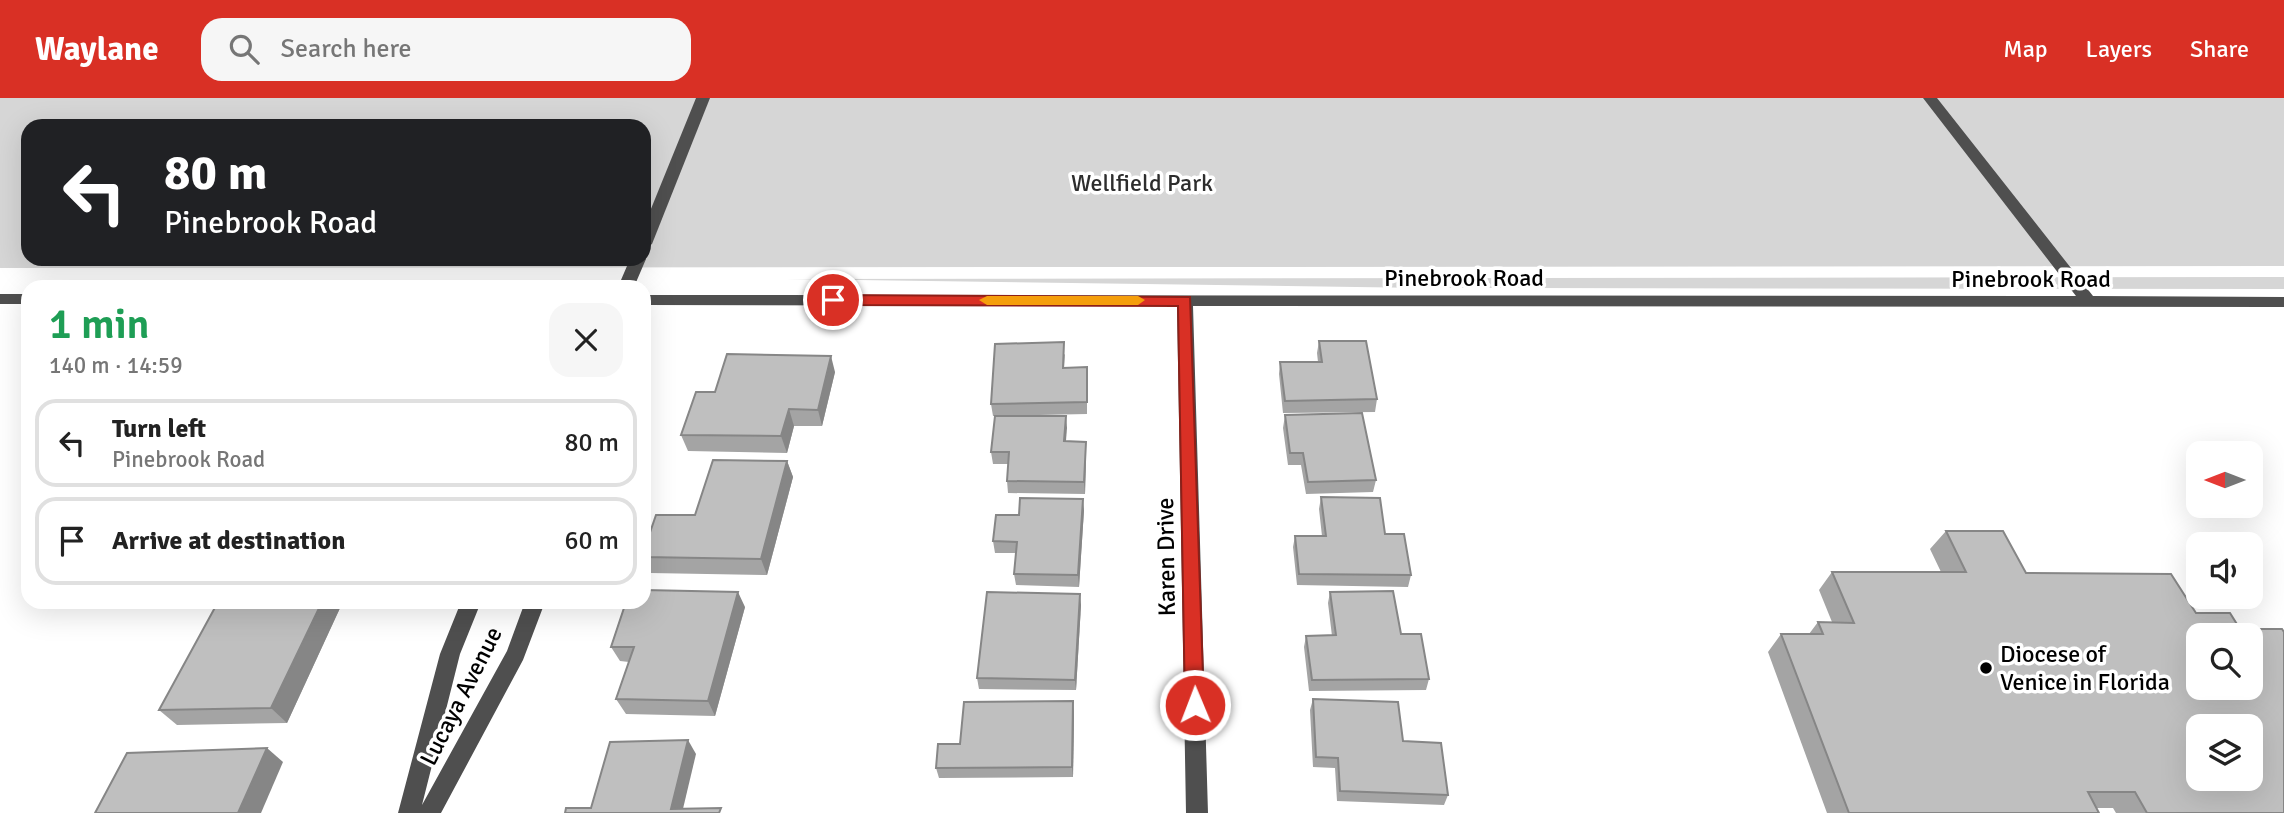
<!DOCTYPE html>
<meta charset="utf-8">
<style>
body{margin:0;font-family:Signika,sans-serif;background:#f6f6f6;color:#222;height:100vh;display:flex;flex-direction:column;font-size:26px;white-space:nowrap}
*{box-sizing:border-box;margin:0}
p{font-size:23px;color:#767676}
.icon{flex:none;width:38px;height:38px;fill:none;stroke:currentColor;stroke-width:2;stroke-linecap:round;stroke-linejoin:round}
.map{position:relative;flex:1;overflow:hidden}
.drawer{position:absolute;left:21px;top:182px;width:630px;height:329px;display:flex;flex-direction:column;background:#fff;border-radius:21px;box-shadow:0 7px 28px #0002}
.drawer>*{flex:none}
.guide{position:absolute;left:21px;top:21px;width:630px;height:147px;border-radius:21px;box-shadow:0 7px 28px #0002;background:#202124;color:#fff;overflow:hidden}
.needle{width:46px;rotate:270deg}
.controls{position:absolute;left:2186px;top:343px;display:grid;gap:14px}
.controls a{display:grid;place-items:center;width:77px;height:77px;border-radius:14px;background:#fff;box-shadow:0 7px 28px #0002;font-size:35px}
.pin{position:absolute;display:grid;place-items:center;width:60px;height:60px;color:#fff;margin:-30px;border:4px solid #fff;border-radius:50%;box-shadow:0 2px 7px #0007}
.me{position:absolute;width:77px;margin:-38px;rotate:359deg;stroke-linejoin:round;filter:drop-shadow(0 0 5px #0008)}
.turn{display:flex;align-items:center;gap:24px;height:147px;padding:0 28px;font-size:32px}
.turn .icon{width:91px;height:91px;stroke-width:2.5}
.turn b{display:block;font-size:49px;line-height:60px}
.round{display:grid;place-items:center;flex:none;width:74px;height:74px;border-radius:21px;background:#f6f6f6}
.summary{display:flex;align-items:center;justify-content:space-between;height:119px;padding:0 28px}
h1{font-size:42px;font-weight:600;line-height:52px;color:#1e9e55}
ul{padding:0;list-style:none}
li{display:flex;align-items:center;gap:21px;height:88px;margin:0 14px 10px;padding:0 14px;border:4px solid #e0e0e0;border-radius:21px}
li div{flex:1}
li b{display:block;font-size:26px}
li em{font-style:normal}
header{display:flex;align-items:center;gap:42px;box-sizing:border-box;height:98px;padding:0 35px;background:#d93025;color:#fff}
header strong{font-size:33px}
nav{display:flex;gap:38px;margin-inline-start:auto;font-size:24px}
.search{width:490px;height:63px;background:#f6f6f6;display:flex;align-items:center;gap:18px;box-sizing:border-box;padding:0 24px;border-radius:21px;color:#767676;font-size:26px}
.map>svg:first-child{display:block}
.green{fill:#d6d6d6;fill-rule:evenodd}
.lines{fill:none;stroke-linecap:round;stroke-linejoin:round}
.minor{fill:#4f4f4f;fill-rule:evenodd}
.wall{fill:#a4a4a4}
.shaded-wall{fill:#868686}
.building{fill:#bfbfbf;stroke:#868686;stroke-width:2;fill-rule:evenodd}
.route{fill:#d93025;stroke:#8d1f18;stroke-width:2}
.slow{fill:#f59e0b}
.poi-dot{fill:#000;stroke:#fff;stroke-width:2.5}
.labels{text-anchor:middle;stroke-width:7;stroke-linejoin:round;paint-order:stroke}
.park-label{font-size:24px;fill:#2d2d2d;stroke:#fff}
.street-label{font-size:24px;fill:#000;stroke:#fff}
.poi-label{font-size:24px;fill:#000;stroke:#fff;text-anchor:start}
</style>
<header>
<strong>Waylane</strong>
<div class="search"><svg class="icon" aria-label="search" viewBox="0 0 24 24"><circle cx="10" cy="10" r="6"/><path d="M15 15l6 6"/></svg>Search here</div>
<nav><a>Map</a><a>Layers</a><a>Share</a></nav>
</header>
<div class="map">
<svg width="2284" height="715" viewBox="0 0 2284 715">
<rect width="100%" height="100%" fill="#fff"/>
<g class="green">
<path d="M0,0H2284V168L0,170ZM28,28H644V161H28Z"/>
<polygon points="2284,179 2284,191 1425,190 786,181"/>
</g>
<g class="lines">
<g class="minor">
<polygon points="696,0 710,0 652,146 644,151 644,128"/>
<polygon points="1923,0 1937,0 2093,198 2284,199 2284,209 1193,208 1208,715 1186,715 1177,208 644,207 644,197 2076,198"/>
<polygon points="644,158 646,161 634,189 618,189 630,161 644,161"/>
<rect x="0" y="196" width="28" height="10"/>
<polygon points="461,504 481,504 460,556 422,707 507,553 525,504 545,504 523,562 441,715 398,715 440,556"/>
</g>
</g>
<g class="wall">
<polygon points="1319,243 1377,301 1375,314 1283,315 1279,276 1280,264 1318,264 1317,255"/>
<polygon points="1065,256 1064,270 1087,269 1087,316 993,318 991,306"/>
<polygon points="835,274 822,328 794,328 787,355 688,353 681,337 715,294"/>
<polygon points="1285,317 1376,382 1373,394 1306,396 1301,367 1288,367 1283,330"/>
<polygon points="1066,318 1066,343 1086,356 1085,396 1008,395 1007,383 1008,366 993,366 991,354"/>
<polygon points="787,363 793,379 767,477 650,475 644,464 644,452 695,417"/>
<polygon points="1321,399 1385,436 1411,477 1408,489 1297,487 1293,449 1295,438 1322,438 1319,411"/>
<polygon points="1084,412 1079,489 1016,487 1014,476 1016,455 995,455 993,443 1019,417"/>
<polygon points="1946,433 2026,475 2284,715 2116,715 2113,710 2096,710 2099,715 1827,715 1768,554 1781,536 1809,536 1818,524 1832,524 1819,492 1832,474 1941,474 1930,451"/>
<polygon points="1330,494 1401,536 1429,581 1426,592 1309,593 1304,549 1306,538 1332,538 1328,505"/>
<polygon points="218,504 335,504 340,510 287,625 177,627 159,612"/>
<polygon points="1081,507 1076,592 979,591 977,580"/>
<polygon points="745,509 715,618 626,616 616,601 629,564 620,563 611,549"/>
<polygon points="1313,601 1403,643 1448,697 1444,707 1337,703 1335,670 1313,669 1310,612"/>
<polygon points="1074,614 1073,679 939,680 936,670 960,646"/>
</g>
<g class="shaded-wall">
<polygon points="831,258 835,274 822,328 818,312"/>
<polygon points="789,311 794,328 787,355 781,338"/>
<polygon points="1066,318 1067,330 1065,355 1064,343"/>
<polygon points="1086,344 1086,356 1085,396 1084,384"/>
<polygon points="787,363 793,379 767,477 761,461"/>
<polygon points="1083,401 1084,412 1079,489 1078,477"/>
<polygon points="738,494 745,509 715,618 708,603"/>
<polygon points="1080,496 1081,507 1076,592 1075,582"/>
<polygon points="322,504 335,504 340,510 287,625 271,610"/>
<polygon points="1073,603 1074,614 1073,679 1072,669"/>
<polygon points="688,642 696,656 682,715 671,711"/>
<polygon points="267,650 283,664 261,715 238,715"/>
</g>
<g class="building">
<polygon points="1319,243 1366,243 1377,301 1285,303 1280,264 1322,264"/>
<polygon points="1064,244 1063,270 1087,269 1087,304 991,306 995,246"/>
<polygon points="727,256 831,258 818,312 789,311 781,338 681,337 696,294 715,294"/>
<polygon points="1362,315 1376,382 1308,384 1303,355 1290,355 1285,317"/>
<polygon points="995,318 1066,318 1064,343 1086,344 1084,384 1007,383 1009,354 991,354"/>
<polygon points="713,362 787,363 761,461 644,459 644,452 656,417 695,417"/>
<polygon points="1321,399 1380,400 1385,436 1404,436 1411,477 1299,476 1295,438 1326,438"/>
<polygon points="1020,400 1083,401 1078,477 1014,476 1017,444 993,443 996,417 1019,417"/>
<path d="M1946,433H2003L2026,475L2171,476L2196,515H2230L2240,531H2282L2284,534V715H2147L2135,694H2088L2099,715H1849L1781,536H1823L1818,524L1854,525L1832,474H1966ZM2198,537H2250V590H2198ZM2198,628H2250V681H2198Z"/>
<polygon points="644,492 738,494 708,603 616,601 634,549 611,549 626,504 644,504"/>
<polygon points="1393,493 1401,536 1421,536 1429,581 1312,582 1306,538 1336,537 1330,494"/>
<polygon points="987,494 1080,496 1075,582 977,580"/>
<polygon points="218,504 322,504 271,610 159,612"/>
<polygon points="1313,601 1398,604 1403,643 1441,645 1448,697 1340,693 1338,660 1316,659"/>
<polygon points="1073,603 1072,669 936,670 938,646 960,646 964,604"/>
<polygon points="688,642 671,711 721,710 719,715 565,715 566,710 591,710 610,644"/>
<polygon points="267,650 238,715 95,715 127,655"/>
</g>
<polygon class="route" points="833,197 1190,199 1204,607 1201,613 1195,615 1188,613 1185,607 1178,208 833,207 826,202"/>
<polygon class="slow" points="987,198 1138,198 1145,202 1138,207 987,207 979,202"/>
<circle class="poi-dot" cx="1986" cy="570" r="7"/>
<g class="labels">
<g class="park-label">
<text x="1142" y="93">Wellfield Park</text>
</g>
<g class="street-label">
<text x="1464" y="188">Pinebrook Road</text>
<text x="2031" y="189">Pinebrook Road</text>
<text transform="translate(1166 459) rotate(-91)" y="8">Karen Drive</text>
<text transform="translate(461 598) rotate(-63)" y="8">Lucaya Avenue</text>
</g>
<g class="poi-label">
<text x="2000" y="564">Diocese of<tspan x="2000" dy="28">Venice in Florida</tspan></text>
</g>
</g>
</svg>
<div class="controls">
<a><svg class="needle" viewBox="-14 -14 28 28"><path d="M0-13l5 13h-10z" fill="#e53935"/><path d="M0 13l5-13h-10z" fill="#767676"/></svg></a>
<a><svg class="icon" aria-label="sound" viewBox="0 0 24 24"><path d="M4 9h4l5-4v14l-5-4H4zM17 9q2 3 0 6"/></svg></a>
<a><svg class="icon" aria-label="search" viewBox="0 0 24 24"><circle cx="10" cy="10" r="6"/><path d="M15 15l6 6"/></svg></a>
<a><svg class="icon" aria-label="layers" viewBox="0 0 24 24"><path d="M12 4l9 5-9 5-9-5zM3 14l9 5 9-5"/></svg></a>
</div>
<div class="pin" style="left:833px;top:202px;background:#d93025"><svg class="icon" aria-label="arrive" viewBox="0 0 24 24"><path d="M6 21V4h12l-3 4 3 4H6"/></svg></div>
<svg class="me" style="left:1195px;top:607px" viewBox="-20 -20 40 40"><circle r="17" fill="#d93025" stroke="#fff" stroke-width="3"/><path d="M0-11L8 9 0 5-8 9z" fill="#fff"/></svg>
<div class="guide">
<div class="turn"><svg class="icon" aria-label="left" viewBox="0 0 24 24"><path d="M17 20v-9H6M10 6l-5 5 5 5"/></svg><div><b>80 m</b>Pinebrook Road</div></div>
</div>
<section class="drawer">
<div class="summary"><div><h1>1 min</h1><p>140 m · 14:59</p></div><a class="round"><svg class="icon" aria-label="close" viewBox="0 0 24 24"><path d="M6 6l12 12M18 6L6 18"/></svg></a></div>
<ul>
<li><svg class="icon" aria-label="left" viewBox="0 0 24 24"><path d="M17 20v-9H6M10 6l-5 5 5 5"/></svg><div><b>Turn left</b><p>Pinebrook Road</p></div><em>80 m</em></li>
<li><svg class="icon" aria-label="arrive" viewBox="0 0 24 24"><path d="M6 21V4h12l-3 4 3 4H6"/></svg><div><b>Arrive at destination</b></div><em>60 m</em></li>
</ul>
</section>
</div>
